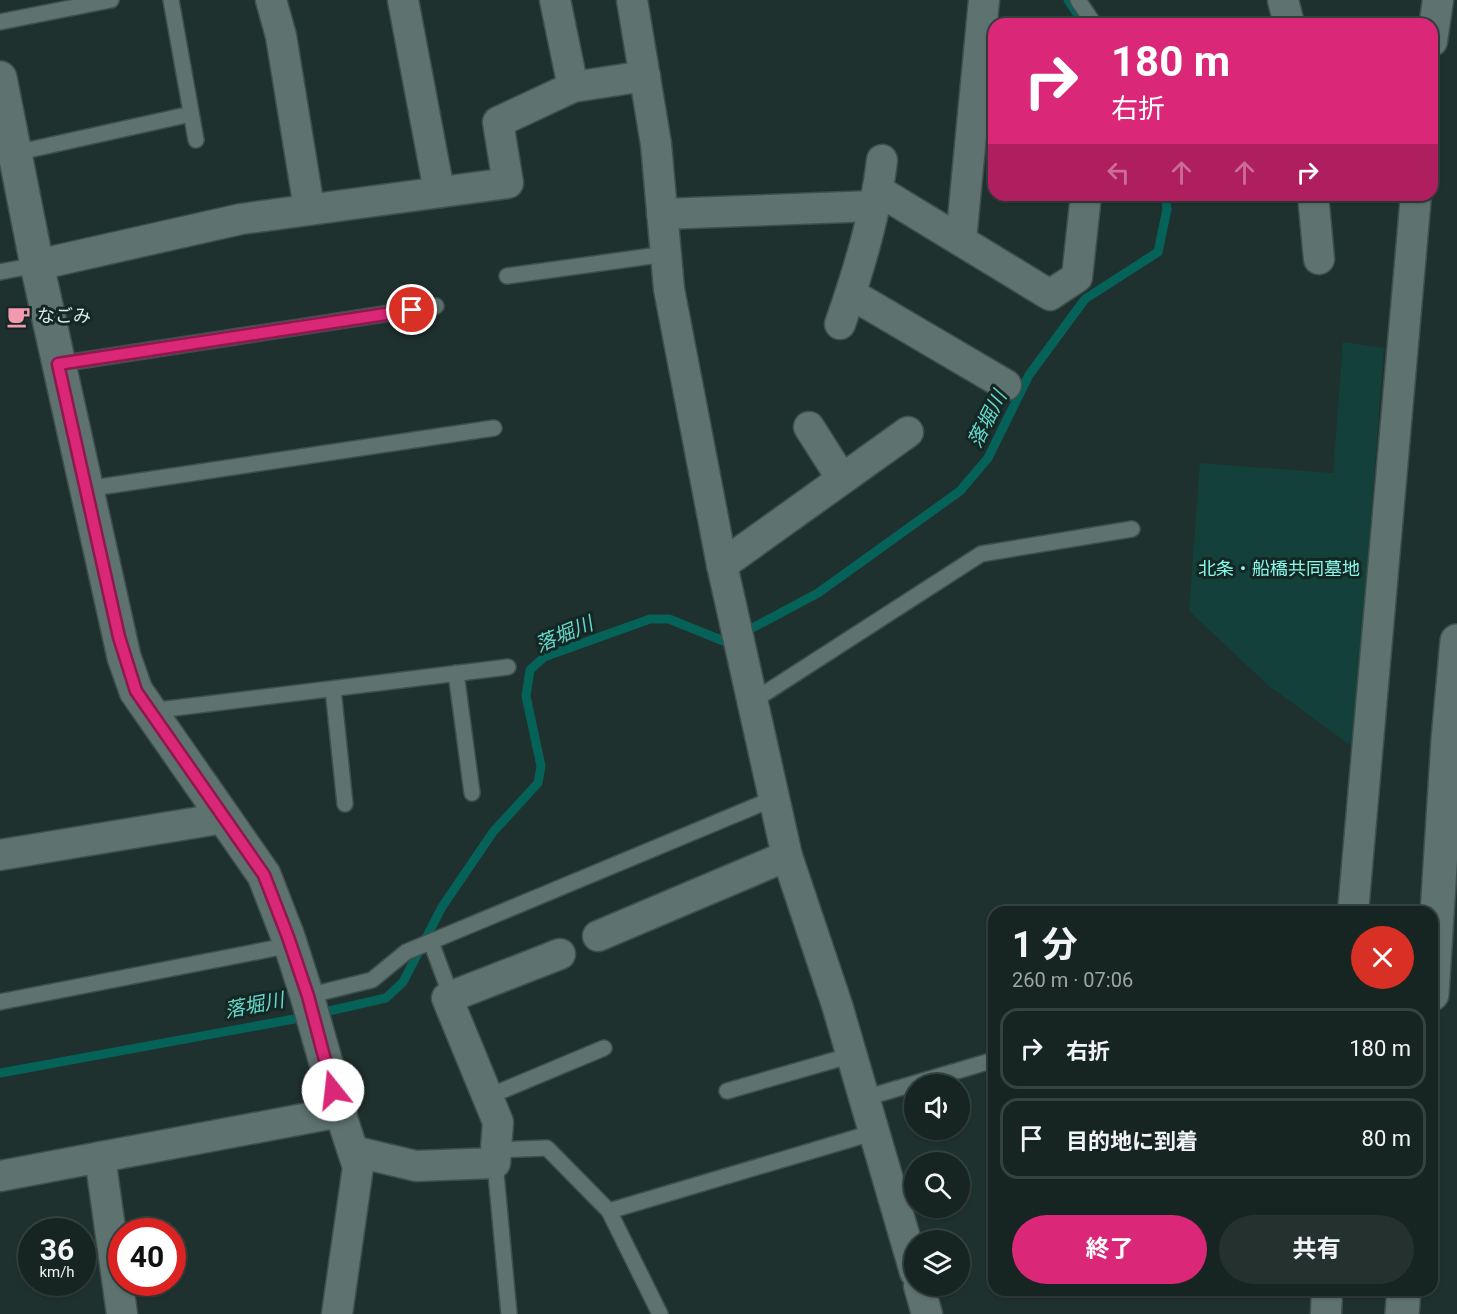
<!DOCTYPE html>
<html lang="ja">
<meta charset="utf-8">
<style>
body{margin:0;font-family:Roboto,"Noto Sans JP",sans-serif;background:#24312f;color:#f1f3f6;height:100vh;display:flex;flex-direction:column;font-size:22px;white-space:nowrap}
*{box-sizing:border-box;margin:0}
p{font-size:20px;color:#9ea5a5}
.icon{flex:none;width:33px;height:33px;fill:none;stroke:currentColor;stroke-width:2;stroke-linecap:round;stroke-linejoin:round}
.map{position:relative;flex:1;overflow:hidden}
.details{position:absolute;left:988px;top:906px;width:450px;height:390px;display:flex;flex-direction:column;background:#172522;border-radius:18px;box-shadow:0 2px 4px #0004,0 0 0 2px #364240}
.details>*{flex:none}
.banner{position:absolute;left:988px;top:18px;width:450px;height:183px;border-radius:18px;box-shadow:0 2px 4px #0004,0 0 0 2px #364240;background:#db2777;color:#fff;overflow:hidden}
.tools{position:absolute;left:904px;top:1074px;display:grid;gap:12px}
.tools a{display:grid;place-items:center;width:66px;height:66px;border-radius:50%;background:#172522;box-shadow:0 2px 4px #0004,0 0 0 2px #364240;font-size:30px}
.speed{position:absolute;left:18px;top:1218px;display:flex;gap:12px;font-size:30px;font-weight:700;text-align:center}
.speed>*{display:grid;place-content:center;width:78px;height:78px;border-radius:50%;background:#172522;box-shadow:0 2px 4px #0004,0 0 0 2px #364240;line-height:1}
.speed small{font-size:15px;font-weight:400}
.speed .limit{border:9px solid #d22;background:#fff;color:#111}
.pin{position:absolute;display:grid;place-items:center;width:51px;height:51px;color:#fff;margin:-26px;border:3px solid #fff;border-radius:50%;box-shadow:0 2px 6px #0007}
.me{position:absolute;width:66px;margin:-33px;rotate:344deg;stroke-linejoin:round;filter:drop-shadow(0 0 4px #0008)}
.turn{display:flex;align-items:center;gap:21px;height:126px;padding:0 24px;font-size:27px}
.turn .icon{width:78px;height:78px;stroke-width:2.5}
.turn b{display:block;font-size:42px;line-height:51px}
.lanes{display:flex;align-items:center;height:57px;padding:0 24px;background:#0003;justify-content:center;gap:30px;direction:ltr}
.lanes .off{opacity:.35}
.round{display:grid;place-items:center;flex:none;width:63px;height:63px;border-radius:32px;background:#24312f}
.summary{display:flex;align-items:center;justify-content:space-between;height:102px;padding:0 24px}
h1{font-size:36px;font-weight:700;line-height:45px}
.cta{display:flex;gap:12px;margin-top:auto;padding:12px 24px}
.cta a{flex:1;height:69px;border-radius:36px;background:#db2777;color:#fff;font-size:24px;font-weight:700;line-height:69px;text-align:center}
.cta a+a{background:#24312f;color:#f1f3f6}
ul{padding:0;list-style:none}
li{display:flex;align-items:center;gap:18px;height:81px;margin:0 12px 9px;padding:0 12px;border:3px solid #364240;border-radius:18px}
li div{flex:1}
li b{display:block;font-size:22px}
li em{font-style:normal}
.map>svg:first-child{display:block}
.green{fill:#13403a}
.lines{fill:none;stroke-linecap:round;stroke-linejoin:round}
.stream{stroke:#056258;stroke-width:9}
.service-casing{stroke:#3f4f4d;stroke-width:18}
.minor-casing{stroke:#3f4f4d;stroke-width:33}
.tertiary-casing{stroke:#3f4f4d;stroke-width:36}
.service{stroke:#5e726f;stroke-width:15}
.minor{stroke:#5e726f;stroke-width:30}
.tertiary{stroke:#5e726f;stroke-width:33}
.route-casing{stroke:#8e194d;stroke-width:15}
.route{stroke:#db2777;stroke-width:10}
.labels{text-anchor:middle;stroke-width:6;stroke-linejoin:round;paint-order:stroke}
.poi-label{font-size:18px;fill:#dee9e7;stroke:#152725;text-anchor:start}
.park-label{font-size:18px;fill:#87f9e9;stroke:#152725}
.water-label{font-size:20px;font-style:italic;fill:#65d9c9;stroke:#152725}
</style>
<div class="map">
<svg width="1457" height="1314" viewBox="0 0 1457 1314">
<rect width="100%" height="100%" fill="#1f312e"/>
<polygon class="green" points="1343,342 1384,348 1353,747 1269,686 1189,611 1200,463 1333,473"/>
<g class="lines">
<g class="stream">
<polyline points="1068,0 1084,24"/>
<polyline points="0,1073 294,1019 386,998 403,982 442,907 493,832 538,783 541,766 526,696 530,670 544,657 650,619 669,619 726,642 818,593 960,491 988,458 1029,375 1085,299 1158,252 1167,209 1165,195"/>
</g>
<defs>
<g id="service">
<polyline points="171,0 196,140"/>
<polyline points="1078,0 1094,24"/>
<polyline points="0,22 111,0"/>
<polyline points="15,153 191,114"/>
<polyline points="0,272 37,265"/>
<polyline points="507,276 666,254"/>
<polyline points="59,364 436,306"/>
<polyline points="86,489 494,428"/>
<polyline points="456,673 472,793"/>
<polyline points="333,689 345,804"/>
<polyline points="753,701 981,554 1132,529"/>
<polyline points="150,711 508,667"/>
<polyline points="431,942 451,996"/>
<polyline points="307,996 372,980 406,952 775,798"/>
<polyline points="0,1002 291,945"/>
<polyline points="727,1091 852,1055"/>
<polyline points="487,1097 604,1048"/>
<polyline points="865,1098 994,1060"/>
<polyline points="496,1150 547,1148 609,1211 660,1314"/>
<polyline points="495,1163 509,1314"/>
<polyline points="609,1211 875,1132"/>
</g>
<g id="minor">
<polyline points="271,0 281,36 309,208"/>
<polyline points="403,0 439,191"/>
<polyline points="555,0 573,87"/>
<polyline points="632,0 656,144 669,289 722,565 787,856 837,1005 915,1272"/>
<polyline points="1283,0 1289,24"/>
<polyline points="1432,41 1438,0"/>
<polyline points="879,191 1050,295 1077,277 1086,195"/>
<polyline points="1313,195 1319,259"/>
<polyline points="662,214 874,206"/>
<polyline points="961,240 984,0"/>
<polyline points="37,265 241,219 508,183 498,122 573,87 645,76"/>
<polyline points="851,294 1006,385"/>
<path d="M840,324C858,273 876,213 882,160"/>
<polyline points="809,427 842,479"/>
<polyline points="722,565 908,432"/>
<polyline points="0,855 224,818"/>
<polyline points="1353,912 1416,195"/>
<polyline points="598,936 787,856"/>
<polyline points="353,1151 416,1166 495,1163 498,1122 447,998 560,954"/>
<polyline points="100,1157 122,1314"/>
<polyline points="0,1176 340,1112 358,1167 337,1314"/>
<polyline points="919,1286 927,1314"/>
<polyline points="1326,1314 1327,1290"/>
</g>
<g id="tertiary">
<polyline points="0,78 37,265 124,657 136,691 264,875 288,937 307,996 340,1112"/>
<polyline points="1432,994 1448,740 1457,641"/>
<polyline points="1402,1314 1404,1290"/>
</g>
</defs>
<use href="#service" class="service-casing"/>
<use href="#minor" class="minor-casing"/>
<use href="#tertiary" class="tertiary-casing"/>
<use href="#service" class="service"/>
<use href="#minor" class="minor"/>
<use href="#tertiary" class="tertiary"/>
</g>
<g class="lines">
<defs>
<polyline id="route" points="333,1090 308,996 288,937 264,875 136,691 119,637 58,364 412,310"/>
</defs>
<use href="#route" class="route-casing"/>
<use href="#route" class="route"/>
</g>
<defs>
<symbol id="cafe-bare" viewBox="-9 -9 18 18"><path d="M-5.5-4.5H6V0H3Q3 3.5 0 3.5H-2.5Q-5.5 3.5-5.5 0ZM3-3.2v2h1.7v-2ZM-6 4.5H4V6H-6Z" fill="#f19ab0" stroke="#152725" stroke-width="2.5" paint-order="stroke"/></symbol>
</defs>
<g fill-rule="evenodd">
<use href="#cafe-bare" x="2" y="300" width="33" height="33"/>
</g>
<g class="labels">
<g class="poi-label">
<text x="37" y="322">なごみ</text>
</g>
<g class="park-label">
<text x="1279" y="575">北条・船橋共同墓地</text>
</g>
<g class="water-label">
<text transform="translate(987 419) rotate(-63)" y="7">落堀川</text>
<text transform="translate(564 634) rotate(-23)" y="7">落堀川</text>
<text transform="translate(254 1005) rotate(-11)" y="7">落堀川</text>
</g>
</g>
</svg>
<div class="tools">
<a><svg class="icon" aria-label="sound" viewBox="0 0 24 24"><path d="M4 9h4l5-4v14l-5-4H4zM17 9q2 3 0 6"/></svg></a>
<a><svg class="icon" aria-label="search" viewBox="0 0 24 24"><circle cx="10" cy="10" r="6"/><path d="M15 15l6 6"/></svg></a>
<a><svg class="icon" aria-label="layers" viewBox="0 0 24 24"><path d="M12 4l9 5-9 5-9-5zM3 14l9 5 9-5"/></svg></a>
</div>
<div class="speed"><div>36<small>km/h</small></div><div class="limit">40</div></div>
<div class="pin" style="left:412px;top:310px;background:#d93025"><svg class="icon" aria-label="arrive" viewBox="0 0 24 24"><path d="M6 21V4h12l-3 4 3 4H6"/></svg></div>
<svg class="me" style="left:333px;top:1090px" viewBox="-20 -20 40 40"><circle r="19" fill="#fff"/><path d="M0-13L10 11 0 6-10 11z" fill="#db2777"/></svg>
<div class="banner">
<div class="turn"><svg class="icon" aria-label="right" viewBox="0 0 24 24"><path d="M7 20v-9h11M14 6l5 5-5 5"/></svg><div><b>180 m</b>右折</div></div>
<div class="lanes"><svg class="icon off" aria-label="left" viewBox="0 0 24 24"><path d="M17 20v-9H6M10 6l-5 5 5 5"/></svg><svg class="icon off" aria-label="ahead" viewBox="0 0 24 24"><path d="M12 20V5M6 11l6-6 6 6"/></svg><svg class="icon off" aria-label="ahead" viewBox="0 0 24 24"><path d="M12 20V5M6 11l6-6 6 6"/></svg><svg class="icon" aria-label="right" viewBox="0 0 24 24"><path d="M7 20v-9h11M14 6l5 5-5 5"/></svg></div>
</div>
<section class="details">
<div class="summary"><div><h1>1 分</h1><p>260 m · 07:06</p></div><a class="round" style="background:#d93025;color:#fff"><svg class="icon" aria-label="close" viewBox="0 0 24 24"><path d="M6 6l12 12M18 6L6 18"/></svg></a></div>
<ul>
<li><svg class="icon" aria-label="right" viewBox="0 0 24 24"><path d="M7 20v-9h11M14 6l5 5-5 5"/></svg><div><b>右折</b></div><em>180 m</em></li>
<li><svg class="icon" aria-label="arrive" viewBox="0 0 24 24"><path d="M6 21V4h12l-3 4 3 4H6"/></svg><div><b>目的地に到着</b></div><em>80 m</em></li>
</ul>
<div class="cta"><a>終了</a><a>共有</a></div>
</section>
</div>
